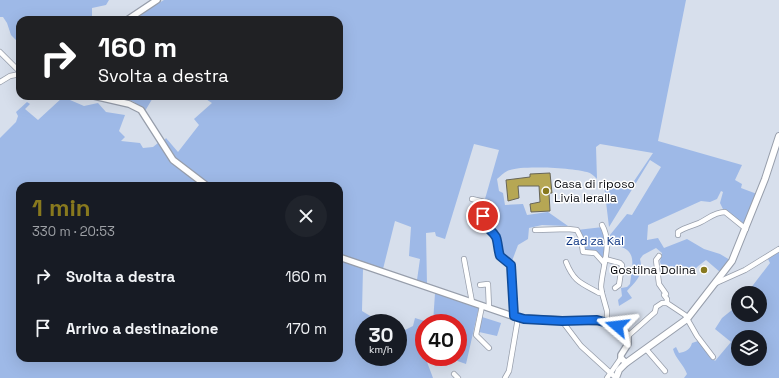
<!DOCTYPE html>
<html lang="it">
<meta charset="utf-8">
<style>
body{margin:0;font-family:"Space Grotesk",sans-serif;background:#20242c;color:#f1f3f6;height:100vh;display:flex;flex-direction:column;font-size:15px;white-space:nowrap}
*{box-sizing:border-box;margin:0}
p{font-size:13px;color:#9ea1a6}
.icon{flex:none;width:22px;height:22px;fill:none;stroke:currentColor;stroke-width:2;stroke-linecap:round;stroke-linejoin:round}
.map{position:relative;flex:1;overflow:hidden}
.sheet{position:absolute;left:16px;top:182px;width:327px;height:180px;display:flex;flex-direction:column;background:#171b24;border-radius:12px;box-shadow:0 4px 16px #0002}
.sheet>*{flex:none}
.banner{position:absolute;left:16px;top:16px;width:327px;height:84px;border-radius:12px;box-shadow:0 4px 16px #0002;background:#202124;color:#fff;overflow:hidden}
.tools{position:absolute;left:731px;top:286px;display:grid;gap:8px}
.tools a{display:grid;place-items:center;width:36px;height:36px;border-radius:50%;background:#171b24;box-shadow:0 4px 16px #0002;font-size:20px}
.speed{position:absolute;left:355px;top:314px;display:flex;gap:8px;font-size:20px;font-weight:700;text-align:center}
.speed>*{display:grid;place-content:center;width:52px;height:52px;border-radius:50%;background:#171b24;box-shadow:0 4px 16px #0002;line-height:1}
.speed small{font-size:10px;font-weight:400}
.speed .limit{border:6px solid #d22;background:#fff;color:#111}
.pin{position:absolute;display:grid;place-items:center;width:34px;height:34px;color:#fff;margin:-17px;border:2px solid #fff;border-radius:50%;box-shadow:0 1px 4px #0007}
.me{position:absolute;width:44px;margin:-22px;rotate:287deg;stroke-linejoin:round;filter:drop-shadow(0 0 3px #0008)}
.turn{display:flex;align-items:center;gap:14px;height:84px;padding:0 16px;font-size:18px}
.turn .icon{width:52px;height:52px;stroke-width:2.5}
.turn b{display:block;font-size:28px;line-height:34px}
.round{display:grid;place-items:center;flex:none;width:42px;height:42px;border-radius:21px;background:#20242c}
.overview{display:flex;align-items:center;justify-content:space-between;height:68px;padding:0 16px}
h1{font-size:24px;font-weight:700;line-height:30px;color:#88791e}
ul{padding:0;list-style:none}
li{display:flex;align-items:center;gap:12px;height:52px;padding:0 16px}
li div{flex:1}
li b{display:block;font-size:15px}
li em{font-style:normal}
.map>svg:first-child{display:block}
.green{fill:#9eb9e7;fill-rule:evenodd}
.building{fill:#b6a754;stroke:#676558}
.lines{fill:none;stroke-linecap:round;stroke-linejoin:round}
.minor-casing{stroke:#979eab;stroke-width:6}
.tertiary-casing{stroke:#979eab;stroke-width:8}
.secondary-casing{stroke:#979eab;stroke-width:8}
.minor{stroke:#fff;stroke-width:4.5}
.tertiary{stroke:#fff;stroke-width:5.5}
.secondary{stroke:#fff;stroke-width:6}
.route-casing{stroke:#114b97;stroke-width:10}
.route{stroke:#1a73e8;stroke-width:7}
.poi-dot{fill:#88791e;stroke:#fff;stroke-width:1.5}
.labels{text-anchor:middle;stroke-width:3;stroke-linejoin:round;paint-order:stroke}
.poi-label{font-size:12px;fill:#0b0d12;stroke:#fff;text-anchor:start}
.park-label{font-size:12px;fill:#0c3481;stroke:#fff}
</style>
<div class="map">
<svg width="779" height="378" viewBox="0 0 779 378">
<rect width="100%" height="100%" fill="#d7dfec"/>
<g class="green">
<polygon points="0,0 109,0 106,5 92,8 92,20 20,20 20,44 11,35 7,23 3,17 0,17"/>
<path d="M164,0H686L658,141L742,165L735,180L742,184L741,188L757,194L744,225L723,209L720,203L723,192L721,191L717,199L710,202L701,201L648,225L647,240L658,238L664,248L687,239L704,249L720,254L730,260L720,272L706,260L697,267L693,272L671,266L662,267L660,262L662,253L656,248L643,255L640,259C644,275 637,280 627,291L632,298L619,306L618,300L622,296L621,288L627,287L630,284C633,262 638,247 610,245V235L627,214L632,215L661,167L650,160L609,227L604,185L632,184L653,153L600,144L596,147L597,179C594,176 591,173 587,172C574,168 522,165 510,170C505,171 501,176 497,179L499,191L503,193L505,205L523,204L527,215L548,212L568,226L542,225L529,228L528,239L518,245L512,261C500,254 502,247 498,236C496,231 488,224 485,218L492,202L485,199L499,150L474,144L445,239L436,236L435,232L426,233L427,285L417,280L420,259L409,256L411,227L395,221L383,269L339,255V186H209L171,155L163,142L166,138L178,152L199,125L194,119L212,103L201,96H339V20H140L139,17L147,10Z"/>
<polygon points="127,96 154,96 145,111 134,102 127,99"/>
<polygon points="63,97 84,106 98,103 106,112 125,115 119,131 125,137 121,141 140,143 143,148 153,147 158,143 172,162 204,186 20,186 20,358 339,358 339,259 363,268 362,311 382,323 364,323 364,357 398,357 398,335 400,328 405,330 413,326 415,318 431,323 424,323 424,357 434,357 427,362 433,378 0,378 0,138 16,122 18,116 16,112 27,102 30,104 25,109 38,120"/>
<polygon points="603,227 606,232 604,263 598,256 583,252 577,230"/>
<path d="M779,252V378H684L687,374C684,365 675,358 673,349L676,347L679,353C685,352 690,350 692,343L698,341L715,361L731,342L715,329L722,318L738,305V315H760V293H747L770,263L768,259ZM738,337H760V359H738Z"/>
<polygon points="435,293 479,307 466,364 446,357 458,357 458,323 433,323"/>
<polygon points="482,317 501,323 497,336 479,332"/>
</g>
<polygon class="building" points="550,173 552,193 549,193 550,211 531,212 530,204 540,202 539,186 518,186 519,198 508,201 506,180 530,177 530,174"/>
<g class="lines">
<defs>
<g id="minor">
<polyline points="0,52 20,72"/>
<polyline points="0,82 10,76 20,74"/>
<polyline points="472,199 489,203 483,216 482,221 495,235 500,256 511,265 514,316"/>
<path d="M602,225C613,244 602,267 601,287L602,293L607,311V322"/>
<polyline points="535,230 568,229 577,230 581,238 583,252 595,253 604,263"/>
<path d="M678,235V232C685,227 692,226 699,223C708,219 714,212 725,212L746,229"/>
<polyline points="659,256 656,260 659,284 666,294 664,295 667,299 667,303"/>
<polyline points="464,259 472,302"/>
<polyline points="605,259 620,263 622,265 619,285 615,288"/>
<path d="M566,262C574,282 581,283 599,293H602"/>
<polyline points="716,283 745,270 779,249"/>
<polyline points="480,285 488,284 489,308"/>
<polyline points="482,306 476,335 489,348"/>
<polyline points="562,321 581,346 616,378"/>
<polyline points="628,336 655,312 656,307 662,303 667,303 685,315 697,336 713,357"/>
<polyline points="646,349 665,371"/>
<polyline points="454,374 458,378"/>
<polyline points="505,378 509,371 518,318"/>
<polyline points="607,378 621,358"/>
</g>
<g id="tertiary">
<polyline points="127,20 157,0"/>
<polyline points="94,96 129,104 141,110 173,160 207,186"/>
<polyline points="339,257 518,318 607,322 623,328 628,336 628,344 621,355 621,358 626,363"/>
</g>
<polyline id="secondary" points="616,378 619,370 626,363 687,319 732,261 765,179 779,136"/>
</defs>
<use href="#minor" class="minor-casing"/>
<use href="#tertiary" class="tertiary-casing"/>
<use href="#secondary" class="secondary-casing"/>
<use href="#minor" class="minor"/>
<use href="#tertiary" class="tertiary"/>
<use href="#secondary" class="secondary"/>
</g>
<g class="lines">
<defs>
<path id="route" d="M483,216C482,227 491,228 496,237C498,242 498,250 500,256L511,265L514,316L524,319L562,321L597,320L617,326"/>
</defs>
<use href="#route" class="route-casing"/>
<use href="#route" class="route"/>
</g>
<g class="poi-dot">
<circle cx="546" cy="191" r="4"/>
<circle cx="704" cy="270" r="4"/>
</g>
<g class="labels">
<g class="poi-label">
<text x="554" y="188">Casa di riposo<tspan x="554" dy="14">Livia Ieralla</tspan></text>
<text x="696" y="274" text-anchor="end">Gostilna Dolina</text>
</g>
<g class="park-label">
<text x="595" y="245">Zad za Kal</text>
</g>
</g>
</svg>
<div class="tools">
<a><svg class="icon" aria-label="search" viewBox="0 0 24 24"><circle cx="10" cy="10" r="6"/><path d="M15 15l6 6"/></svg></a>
<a><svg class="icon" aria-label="layers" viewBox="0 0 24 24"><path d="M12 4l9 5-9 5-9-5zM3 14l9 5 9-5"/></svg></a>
</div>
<div class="speed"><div>30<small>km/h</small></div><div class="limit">40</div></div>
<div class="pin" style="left:483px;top:216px;background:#d93025"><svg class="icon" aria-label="arrive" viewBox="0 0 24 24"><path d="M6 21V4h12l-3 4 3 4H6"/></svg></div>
<svg class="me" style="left:617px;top:326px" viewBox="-20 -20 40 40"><path d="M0-17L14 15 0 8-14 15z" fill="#1a73e8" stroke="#fff" stroke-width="4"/></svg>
<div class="banner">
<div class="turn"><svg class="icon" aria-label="right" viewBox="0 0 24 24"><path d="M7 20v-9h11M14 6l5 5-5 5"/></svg><div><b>160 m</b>Svolta a destra</div></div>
</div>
<section class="sheet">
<div class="overview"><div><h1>1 min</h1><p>330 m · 20:53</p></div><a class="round"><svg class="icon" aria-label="close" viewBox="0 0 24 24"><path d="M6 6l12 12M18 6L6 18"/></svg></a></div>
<ul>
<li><svg class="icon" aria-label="right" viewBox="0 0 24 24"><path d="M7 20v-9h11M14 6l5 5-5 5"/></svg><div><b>Svolta a destra</b></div><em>160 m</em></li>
<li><svg class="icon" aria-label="arrive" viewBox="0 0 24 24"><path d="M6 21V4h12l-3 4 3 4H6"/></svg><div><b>Arrivo a destinazione</b></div><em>170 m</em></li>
</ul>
</section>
</div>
